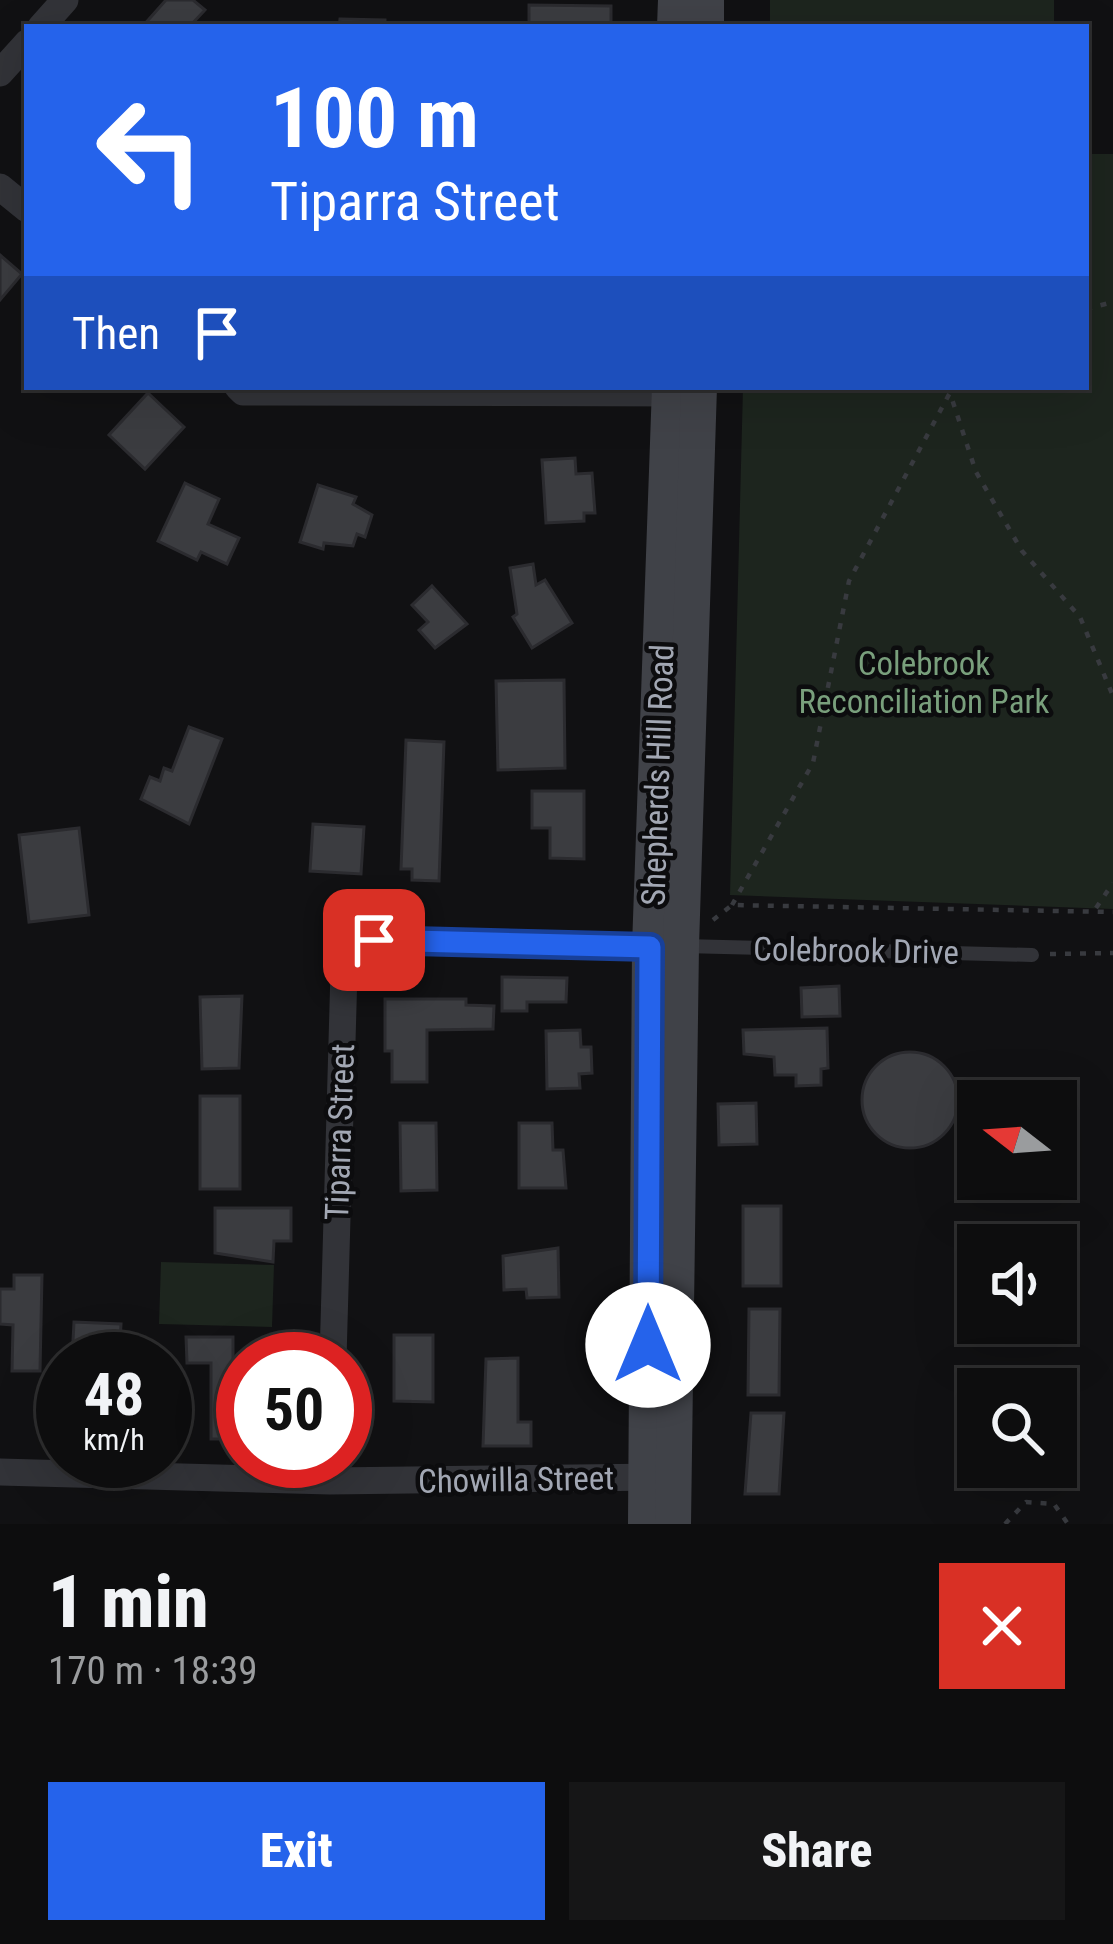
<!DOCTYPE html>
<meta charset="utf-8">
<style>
body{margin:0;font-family:"Roboto Condensed",sans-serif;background:#161617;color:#f1f3f6;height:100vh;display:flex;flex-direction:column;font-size:45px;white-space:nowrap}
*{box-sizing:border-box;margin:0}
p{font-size:39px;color:#9a9c9e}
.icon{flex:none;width:66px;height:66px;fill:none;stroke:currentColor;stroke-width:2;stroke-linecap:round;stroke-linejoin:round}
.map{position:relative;height:1524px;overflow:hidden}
.sheet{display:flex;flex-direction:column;background:#0d0d0e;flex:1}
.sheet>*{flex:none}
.banner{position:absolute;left:24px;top:24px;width:1065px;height:366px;border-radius:0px;box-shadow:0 12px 48px #0002,0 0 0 3px #2d2d2e;background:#2563eb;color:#fff;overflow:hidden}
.needle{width:78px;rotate:287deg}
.controls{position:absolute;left:957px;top:1080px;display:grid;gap:24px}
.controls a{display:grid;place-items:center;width:120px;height:120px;border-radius:0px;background:#0d0d0e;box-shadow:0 12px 48px #0002,0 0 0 3px #2d2d2e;font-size:60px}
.speed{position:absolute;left:36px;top:1332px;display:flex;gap:24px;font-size:60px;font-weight:700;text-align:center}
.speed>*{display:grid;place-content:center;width:156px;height:156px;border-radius:50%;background:#0d0d0e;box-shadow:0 12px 48px #0002,0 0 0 3px #2d2d2e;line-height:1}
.speed small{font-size:30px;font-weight:400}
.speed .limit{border:18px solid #d22;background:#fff;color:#111}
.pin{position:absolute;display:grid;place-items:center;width:102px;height:102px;color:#fff;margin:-51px;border-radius:24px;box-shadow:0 6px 18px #0006}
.me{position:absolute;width:132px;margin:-66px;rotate:0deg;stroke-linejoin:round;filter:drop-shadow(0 0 9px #0008)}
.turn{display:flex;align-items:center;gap:42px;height:252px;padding:0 48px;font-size:54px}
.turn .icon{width:156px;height:156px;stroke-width:2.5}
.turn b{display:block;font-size:84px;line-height:102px}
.then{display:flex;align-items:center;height:114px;padding:0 48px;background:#0003;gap:24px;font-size:45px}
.round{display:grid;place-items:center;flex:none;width:126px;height:126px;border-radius:0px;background:#161617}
.head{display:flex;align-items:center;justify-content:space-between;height:204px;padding:0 48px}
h1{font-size:72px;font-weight:800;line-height:90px}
.action{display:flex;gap:24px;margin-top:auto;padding:24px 48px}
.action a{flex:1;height:138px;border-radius:0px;background:#2563eb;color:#fff;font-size:48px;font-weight:800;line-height:138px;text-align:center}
.action a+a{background:#161617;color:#f1f3f6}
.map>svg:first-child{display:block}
.green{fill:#1d251e}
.building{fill:#3b3c40;stroke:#2b2b2f;stroke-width:3}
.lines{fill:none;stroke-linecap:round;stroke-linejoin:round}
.path{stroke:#383a3f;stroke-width:4.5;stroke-dasharray:6 9;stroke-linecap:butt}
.service{stroke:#323338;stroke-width:14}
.minor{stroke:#323338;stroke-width:27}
.secondary{stroke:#404248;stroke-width:36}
.route-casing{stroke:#184099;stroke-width:30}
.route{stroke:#2563eb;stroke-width:21}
.labels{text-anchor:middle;stroke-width:9;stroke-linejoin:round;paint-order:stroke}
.park-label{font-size:33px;fill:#799f7c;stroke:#0c0c0e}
.street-label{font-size:33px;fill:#a2a7b3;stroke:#0c0c0e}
</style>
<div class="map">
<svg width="1113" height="1524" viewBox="0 0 1113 1524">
<rect width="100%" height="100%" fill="#111113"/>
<g class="green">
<rect x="770" y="0" width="284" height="27"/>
<polygon points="1086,154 1113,154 1113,909 730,895 743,387 1086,387"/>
<polygon points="161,1262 274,1265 272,1327 159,1324"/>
</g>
<g class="building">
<polygon points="166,0 193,0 205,10 189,27 142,27"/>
<polygon points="529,5 611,6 611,27 529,27"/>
<polygon points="340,19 385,20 385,27 339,27"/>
<polygon points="0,255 22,274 0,300"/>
<polygon points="148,393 184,427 145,469 109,435"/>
<polygon points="575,458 576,474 592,473 595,513 584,513 584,521 546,523 542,460"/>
<polygon points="185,483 219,499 208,524 239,538 227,564 201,552 197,560 158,541"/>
<polygon points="318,485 356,497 353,504 372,515 365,537 357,534 353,546 324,543 323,549 300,542"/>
<polygon points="533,564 536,585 545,580 572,623 532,648 513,617 517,614 510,568"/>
<polygon points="432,586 467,624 435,648 419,630 428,622 412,605"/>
<polygon points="564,680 565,768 498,770 496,681"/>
<polygon points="189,727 222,739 189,824 141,799 150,777 160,781 164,768 172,771"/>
<polygon points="406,740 444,742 439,881 412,880 412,869 401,869"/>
<polygon points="532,791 584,791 584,859 550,858 550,828 532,828"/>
<polygon points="313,824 364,827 361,874 310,871"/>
<polygon points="79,828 89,915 29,922 19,835"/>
<polygon points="502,977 567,978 566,1002 527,1002 527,1011 502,1011"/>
<polygon points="839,986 840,1016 802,1017 801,988"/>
<polygon points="242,996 239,1068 202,1069 200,997"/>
<polygon points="385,999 466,999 466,1005 494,1006 493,1029 427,1030 427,1082 392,1082 392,1051 385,1051"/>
<polygon points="827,1028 828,1068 821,1069 821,1085 796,1086 796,1075 775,1075 774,1057 744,1054 743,1030"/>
<polygon points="580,1030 581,1047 591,1047 592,1073 579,1074 580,1088 547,1089 546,1031"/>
<circle cx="910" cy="1100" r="48"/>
<rect x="200" y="1096" width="40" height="93"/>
<polygon points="756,1103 757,1144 719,1145 718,1104"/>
<polygon points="400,1123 436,1123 437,1190 401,1191"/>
<polygon points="519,1123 552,1123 553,1150 563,1150 566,1188 519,1188"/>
<rect x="743" y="1206" width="38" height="80"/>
<polygon points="215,1208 291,1208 291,1241 274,1241 273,1262 215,1253"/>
<polygon points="558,1248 559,1297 527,1298 526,1289 504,1290 503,1256"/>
<polygon points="14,1275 42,1275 40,1371 12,1371 13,1325 0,1324 0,1289 14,1289"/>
<polygon points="749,1309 780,1309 779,1395 748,1395"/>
<polygon points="74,1322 121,1324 119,1359 72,1359"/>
<polygon points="394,1335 433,1335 433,1402 394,1401"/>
<polygon points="186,1337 233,1337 233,1359 243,1359 243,1439 211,1439 211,1363 187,1363"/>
<polygon points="518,1358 518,1422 531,1422 531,1446 483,1446 486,1359"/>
<polygon points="751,1413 784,1413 779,1494 745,1494"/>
</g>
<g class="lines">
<g class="path">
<polyline points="1086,309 1113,302"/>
<polyline points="948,387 976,472 1022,551 1080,617 1113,696"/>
<polyline points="732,905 813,763 849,581 953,387"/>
<polyline points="1096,908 1113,883"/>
<polyline points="713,920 732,905 1113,912"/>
<polyline points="1050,954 1113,953"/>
<polyline points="1005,1524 1026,1502 1054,1504 1068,1524"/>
</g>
<polyline class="service" points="683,946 1032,955"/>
<g class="minor">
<polyline points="41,27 65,0"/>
<polyline points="0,73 27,43"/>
<polyline points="0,187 27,209"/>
<polyline points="238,387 243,392 688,393"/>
<polyline points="333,1359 344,971 351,952 374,940 668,947"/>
<polyline points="0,1472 330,1481 662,1477"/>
</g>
<g class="secondary">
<polyline points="675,27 676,0"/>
<polyline points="706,27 706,0"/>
<polyline points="646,1524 650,947 670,387"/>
<polyline points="673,1524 681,946 699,387"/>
</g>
</g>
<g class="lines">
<defs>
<polyline id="route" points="374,940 650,947 648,1345"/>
</defs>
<use href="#route" class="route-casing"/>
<use href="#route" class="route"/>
</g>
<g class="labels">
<g class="park-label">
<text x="924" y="675">Colebrook<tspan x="924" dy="38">Reconciliation Park</tspan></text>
</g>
<g class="street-label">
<text transform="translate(657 775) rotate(-88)" y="12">Shepherds Hill Road</text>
<text transform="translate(856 950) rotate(1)" y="12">Colebrook Drive</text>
<text transform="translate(339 1132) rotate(-88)" y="12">Tiparra Street</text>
<text transform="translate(516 1479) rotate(-1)" y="12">Chowilla Street</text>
</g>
</g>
</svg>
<div class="controls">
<a><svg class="needle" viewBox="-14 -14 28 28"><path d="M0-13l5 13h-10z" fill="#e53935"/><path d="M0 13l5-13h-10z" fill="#9a9c9e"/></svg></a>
<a><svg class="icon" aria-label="sound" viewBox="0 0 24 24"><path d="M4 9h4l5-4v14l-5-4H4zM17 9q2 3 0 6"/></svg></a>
<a><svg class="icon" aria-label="search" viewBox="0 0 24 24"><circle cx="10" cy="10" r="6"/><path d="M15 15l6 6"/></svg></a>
</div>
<div class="speed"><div>48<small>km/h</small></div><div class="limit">50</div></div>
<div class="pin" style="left:374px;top:940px;background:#d93025"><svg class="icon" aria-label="arrive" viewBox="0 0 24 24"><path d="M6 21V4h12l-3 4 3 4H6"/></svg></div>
<svg class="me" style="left:648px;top:1345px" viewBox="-20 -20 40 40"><circle r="19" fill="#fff"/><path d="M0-13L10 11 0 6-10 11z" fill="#2563eb"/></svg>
<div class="banner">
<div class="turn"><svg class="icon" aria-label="left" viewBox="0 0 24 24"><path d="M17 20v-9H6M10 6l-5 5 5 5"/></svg><div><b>100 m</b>Tiparra Street</div></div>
<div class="then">Then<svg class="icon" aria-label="arrive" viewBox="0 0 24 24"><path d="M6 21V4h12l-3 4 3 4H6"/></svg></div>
</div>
</div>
<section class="sheet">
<div class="head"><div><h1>1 min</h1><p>170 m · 18:39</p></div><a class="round" style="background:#d93025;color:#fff"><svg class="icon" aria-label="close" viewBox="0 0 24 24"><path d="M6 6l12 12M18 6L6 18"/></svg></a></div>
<div class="action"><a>Exit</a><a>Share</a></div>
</section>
